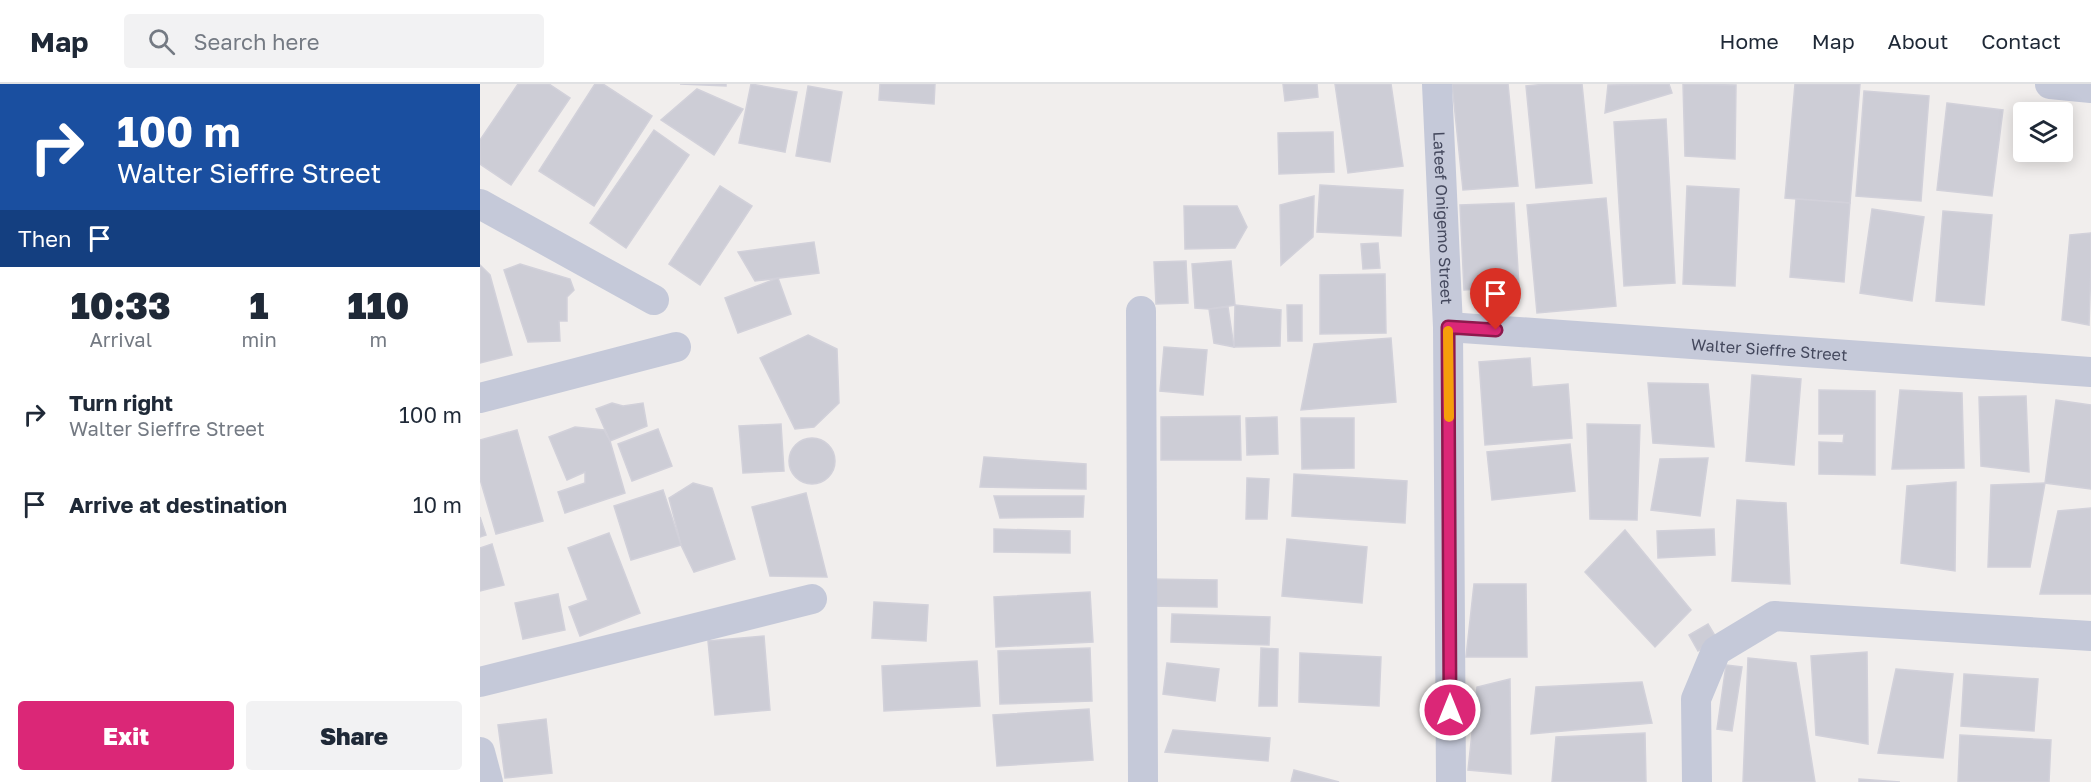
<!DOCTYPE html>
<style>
body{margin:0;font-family:"Golos Text",sans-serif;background:#f2f2f3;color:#1f2937;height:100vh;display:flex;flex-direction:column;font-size:22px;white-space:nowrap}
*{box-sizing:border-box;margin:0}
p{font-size:20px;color:#747a83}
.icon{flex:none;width:33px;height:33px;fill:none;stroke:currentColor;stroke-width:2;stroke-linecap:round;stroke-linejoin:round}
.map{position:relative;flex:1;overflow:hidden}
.sheet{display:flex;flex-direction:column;background:#fff;width:480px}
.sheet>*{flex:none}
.hud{background:#1a4fa0;color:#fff;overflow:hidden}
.controls{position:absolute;left:1533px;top:18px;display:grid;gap:12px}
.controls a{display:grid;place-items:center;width:60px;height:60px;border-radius:6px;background:#fff;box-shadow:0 3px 15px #0003;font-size:30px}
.pin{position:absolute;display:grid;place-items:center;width:51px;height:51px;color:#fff;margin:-62px -26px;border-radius:50% 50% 50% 0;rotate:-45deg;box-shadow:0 0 6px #0007}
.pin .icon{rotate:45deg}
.me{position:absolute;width:66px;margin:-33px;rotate:0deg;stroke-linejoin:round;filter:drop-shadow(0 0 4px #0008)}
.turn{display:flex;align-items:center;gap:21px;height:126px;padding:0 18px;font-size:27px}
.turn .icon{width:78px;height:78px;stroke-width:2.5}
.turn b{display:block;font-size:42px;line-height:51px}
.then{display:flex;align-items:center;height:57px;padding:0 18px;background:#0003;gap:12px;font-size:22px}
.eta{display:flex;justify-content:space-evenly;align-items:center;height:102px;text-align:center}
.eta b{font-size:36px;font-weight:800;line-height:42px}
.primary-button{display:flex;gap:12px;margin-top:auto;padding:12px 18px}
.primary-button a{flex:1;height:69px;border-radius:6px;background:#db2777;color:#fff;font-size:24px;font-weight:800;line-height:69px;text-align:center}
.primary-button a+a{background:#f2f2f3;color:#1f2937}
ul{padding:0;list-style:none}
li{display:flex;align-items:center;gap:18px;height:90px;padding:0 18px}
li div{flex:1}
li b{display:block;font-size:22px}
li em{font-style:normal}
header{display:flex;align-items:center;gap:36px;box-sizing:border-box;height:84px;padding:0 30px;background:#fff;border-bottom:2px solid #e0e1e3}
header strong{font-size:28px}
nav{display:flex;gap:33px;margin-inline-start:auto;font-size:21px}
.search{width:420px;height:54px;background:#f2f2f3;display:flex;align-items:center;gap:15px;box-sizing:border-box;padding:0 21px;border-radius:6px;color:#747a83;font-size:22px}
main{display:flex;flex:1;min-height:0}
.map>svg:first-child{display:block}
.building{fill:#cdcdd6;stroke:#d2d1da;stroke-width:1.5}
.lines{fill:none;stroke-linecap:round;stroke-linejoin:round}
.minor{stroke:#c5c9d9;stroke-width:30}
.route-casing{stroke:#8e194d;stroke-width:15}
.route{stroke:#db2777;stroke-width:10}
.slow{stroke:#f59e0b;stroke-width:10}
.labels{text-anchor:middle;stroke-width:6;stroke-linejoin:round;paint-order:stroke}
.street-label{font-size:16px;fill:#44485d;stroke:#fff}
</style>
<header>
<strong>Map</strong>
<div class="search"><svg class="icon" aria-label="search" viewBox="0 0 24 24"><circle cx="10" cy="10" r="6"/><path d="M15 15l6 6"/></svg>Search here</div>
<nav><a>Home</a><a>Map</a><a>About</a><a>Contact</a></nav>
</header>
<main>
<section class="sheet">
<div class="hud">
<div class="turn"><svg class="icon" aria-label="right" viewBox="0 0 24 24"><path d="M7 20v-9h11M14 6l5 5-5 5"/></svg><div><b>100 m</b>Walter Sieffre Street</div></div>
<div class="then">Then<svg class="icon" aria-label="arrive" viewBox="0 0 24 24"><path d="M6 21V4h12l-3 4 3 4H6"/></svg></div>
</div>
<div class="eta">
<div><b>10:33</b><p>Arrival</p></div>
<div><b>1</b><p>min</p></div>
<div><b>110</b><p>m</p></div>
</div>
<ul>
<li><svg class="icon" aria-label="right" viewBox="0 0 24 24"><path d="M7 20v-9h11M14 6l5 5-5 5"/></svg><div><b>Turn right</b><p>Walter Sieffre Street</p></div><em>100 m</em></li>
<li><svg class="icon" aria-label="arrive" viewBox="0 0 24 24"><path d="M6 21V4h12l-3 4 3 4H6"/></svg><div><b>Arrive at destination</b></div><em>10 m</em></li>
</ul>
<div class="primary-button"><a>Exit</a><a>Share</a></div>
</section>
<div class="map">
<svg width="1611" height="698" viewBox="0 0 1611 698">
<rect width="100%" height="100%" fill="#f1eeed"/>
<g class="building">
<polygon points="38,0 69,0 90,14 31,101 0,80 0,56"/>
<polygon points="115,0 123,0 172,32 114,122 59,87"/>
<polygon points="200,0 246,0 246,2"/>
<polygon points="271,0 317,8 305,68 259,59"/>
<polygon points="400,0 455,0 454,20 399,16"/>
<polygon points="803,0 837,0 838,13 805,17"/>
<polygon points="855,0 911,0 923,82 868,89"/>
<polygon points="972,0 1028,0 1038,102 983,106"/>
<polygon points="1066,0 1102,0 1112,99 1056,104 1046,2"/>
<polygon points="1189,0 1192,9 1125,29 1128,1"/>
<polygon points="1203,0 1256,1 1255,75 1205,72"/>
<polygon points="1315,0 1380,0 1370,119 1305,114"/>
<polygon points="328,2 362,8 350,78 316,72"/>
<polygon points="217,5 263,25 234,71 181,36"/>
<polygon points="1384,7 1449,12 1441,117 1376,112"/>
<polygon points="1467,19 1523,26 1512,112 1457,106"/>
<polygon points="1186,35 1195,199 1144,202 1134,38"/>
<polygon points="174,46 209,71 146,164 110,139"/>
<polygon points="853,48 854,88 799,90 798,49"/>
<polygon points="840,101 923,106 921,152 837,148"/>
<polygon points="240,102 272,122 220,201 189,180"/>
<polygon points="1207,102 1259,105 1255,202 1203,200"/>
<polygon points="834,112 833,153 801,181 800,121"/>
<polygon points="1126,114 1136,222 1057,229 1047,121"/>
<polygon points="1316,115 1370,119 1364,198 1310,193"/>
<polygon points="1034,119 1039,203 984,206 980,121"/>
<polygon points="704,122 757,122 767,143 755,164 705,165"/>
<polygon points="1392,125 1444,133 1432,217 1380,209"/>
<polygon points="1463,127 1512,131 1504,221 1456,217"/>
<polygon points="1611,149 1611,183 1609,241 1582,236 1590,151"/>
<polygon points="334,158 339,189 275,197 258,168"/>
<polygon points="898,159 900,184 883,185 881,160"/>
<polygon points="706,177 708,219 676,220 674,178"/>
<polygon points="751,177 755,221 729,225 715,224 712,180"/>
<polygon points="40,180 90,195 94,206 87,213 87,237 79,237 80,257 48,258 24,186"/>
<polygon points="0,181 10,191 32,271 0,279"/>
<polygon points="905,190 906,249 840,250 840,191"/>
<polygon points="298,194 311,230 258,249 245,214"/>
<polygon points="755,221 801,226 800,262 754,263"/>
<polygon points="807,221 822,221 822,257 808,257"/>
<polygon points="748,223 754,263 734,259 729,225"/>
<polygon points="328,251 357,265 359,319 334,343 315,345 280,274"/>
<polygon points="911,254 916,318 821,326 834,260"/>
<polygon points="684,263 727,266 723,311 680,307"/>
<polygon points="1050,274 1052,303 1088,300 1092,354 1005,361 999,278"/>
<polygon points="1272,291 1321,295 1314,381 1266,377"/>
<polygon points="1168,299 1228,300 1234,363 1173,359"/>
<polygon points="1339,306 1395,307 1395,391 1339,390 1339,358 1363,359 1364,350 1339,350"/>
<polygon points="1420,306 1482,309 1484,384 1412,385"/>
<polygon points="1546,312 1549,388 1501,382 1499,313"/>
<polygon points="1576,316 1611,321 1611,405 1565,399"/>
<polygon points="132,319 143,322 163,319 167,342 130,357 116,325"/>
<polygon points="760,332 761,376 681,376 681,333"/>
<polygon points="797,333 798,370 767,371 766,334"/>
<polygon points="821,334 874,334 874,384 822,385"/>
<polygon points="301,340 304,387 263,389 259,342"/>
<polygon points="1107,340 1160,341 1157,436 1110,435"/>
<polygon points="95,343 124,346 130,357 145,409 85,429 78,408 105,399 105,388 87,396 69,353"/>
<polygon points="178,345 192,382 152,397 138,360"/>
<polygon points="37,346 63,437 16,450 0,395 0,356"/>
<circle cx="332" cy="377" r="23"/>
<polygon points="1090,360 1095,407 1012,416 1007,368"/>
<polygon points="504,373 606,380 606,405 500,403"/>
<polygon points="1228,374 1220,432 1171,426 1180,375"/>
<polygon points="814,390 927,397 925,439 812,432"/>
<polygon points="767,394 789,395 787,435 766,435"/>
<polygon points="1476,398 1475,487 1421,479 1427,402"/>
<polygon points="213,399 232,404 255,475 214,488 201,461 189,414"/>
<polygon points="1565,399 1550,483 1508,483 1511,401"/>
<polygon points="183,406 201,461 151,476 134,422"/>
<polygon points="326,409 347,493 290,492 272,423"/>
<polygon points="514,412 604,412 603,433 520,434"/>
<polygon points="1257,416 1306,419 1310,500 1252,497"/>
<polygon points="1611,424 1611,510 1560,510 1578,427"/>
<polygon points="0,433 6,451 0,453"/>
<polygon points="514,445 590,447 590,469 514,468"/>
<polygon points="1234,445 1235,471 1178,474 1177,447"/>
<polygon points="1145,446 1211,526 1175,563 1105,488"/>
<polygon points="129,449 160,529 100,552 89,523 108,516 88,464"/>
<polygon points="807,455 887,463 882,519 802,512"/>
<polygon points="12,460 24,501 0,507 0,464"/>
<polygon points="666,495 737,496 737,523 666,522"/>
<polygon points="994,500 1046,500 1047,573 986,573"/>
<polygon points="610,508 613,558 516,563 514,513"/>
<polygon points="78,510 85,546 43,555 35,519"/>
<polygon points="394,518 448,521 446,557 392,554"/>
<polygon points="692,530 790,533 789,561 691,558"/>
<polygon points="1228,540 1237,555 1218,567 1209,551"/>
<polygon points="284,552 290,626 235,631 228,557"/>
<polygon points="610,564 612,617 520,620 518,567"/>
<polygon points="781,564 798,565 797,622 779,622"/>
<polygon points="1387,568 1388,660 1336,651 1331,572"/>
<polygon points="820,569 901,573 899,622 819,618"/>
<polygon points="1268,574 1316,579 1335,698 1263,698"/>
<polygon points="497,577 500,622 404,627 402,582"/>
<polygon points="687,579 739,585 735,617 683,610"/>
<polygon points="1246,581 1262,583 1252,647 1237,645"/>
<polygon points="1416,585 1473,590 1463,674 1398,669"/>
<polygon points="1484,590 1558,595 1554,647 1481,642"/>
<polygon points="1030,595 1031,690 988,686 997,603"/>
<polygon points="1162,598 1172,639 1051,650 1056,603"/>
<polygon points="609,625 613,676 517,682 513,631"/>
<polygon points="66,635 72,689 25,694 18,641"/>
<polygon points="693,646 790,654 788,677 685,668"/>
<polygon points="1165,649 1166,698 1072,698 1076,653"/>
<polygon points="1480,651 1571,656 1569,698 1478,698"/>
<polygon points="814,686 859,698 811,698"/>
<polygon points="1379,695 1420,698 1379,698"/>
</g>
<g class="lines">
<g class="minor">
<path id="s1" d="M957,0L968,243L971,698"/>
<polyline points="1570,0 1611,4"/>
<polyline points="0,120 174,216"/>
<polyline points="661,227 663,698"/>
<path id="s2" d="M968,243L1611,288"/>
<polyline points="0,314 196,263"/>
<polyline points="0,598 332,515"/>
<polyline points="0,668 8,698"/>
<polyline points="1217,698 1216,615 1236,567 1294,532 1611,552"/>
</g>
</g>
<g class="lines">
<defs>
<polyline id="route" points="970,626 968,243 1016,246"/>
</defs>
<use href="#route" class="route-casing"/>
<use href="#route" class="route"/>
<polyline class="slow" points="968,247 969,333"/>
</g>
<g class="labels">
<g class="street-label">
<text dy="6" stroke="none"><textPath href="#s1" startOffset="134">Lateef Onigemo Street</textPath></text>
<text dy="6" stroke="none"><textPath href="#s2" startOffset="322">Walter Sieffre Street</textPath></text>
</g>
</g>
</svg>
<div class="controls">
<a><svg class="icon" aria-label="layers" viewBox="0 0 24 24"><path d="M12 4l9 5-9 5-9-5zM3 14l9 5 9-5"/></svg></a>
</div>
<div class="pin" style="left:1016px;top:246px;background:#d93025"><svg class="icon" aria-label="arrive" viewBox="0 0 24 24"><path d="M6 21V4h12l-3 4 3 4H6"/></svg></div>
<svg class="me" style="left:970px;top:626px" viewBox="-20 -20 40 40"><circle r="17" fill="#db2777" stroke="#fff" stroke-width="3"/><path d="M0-11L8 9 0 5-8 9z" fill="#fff"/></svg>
</div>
</main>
